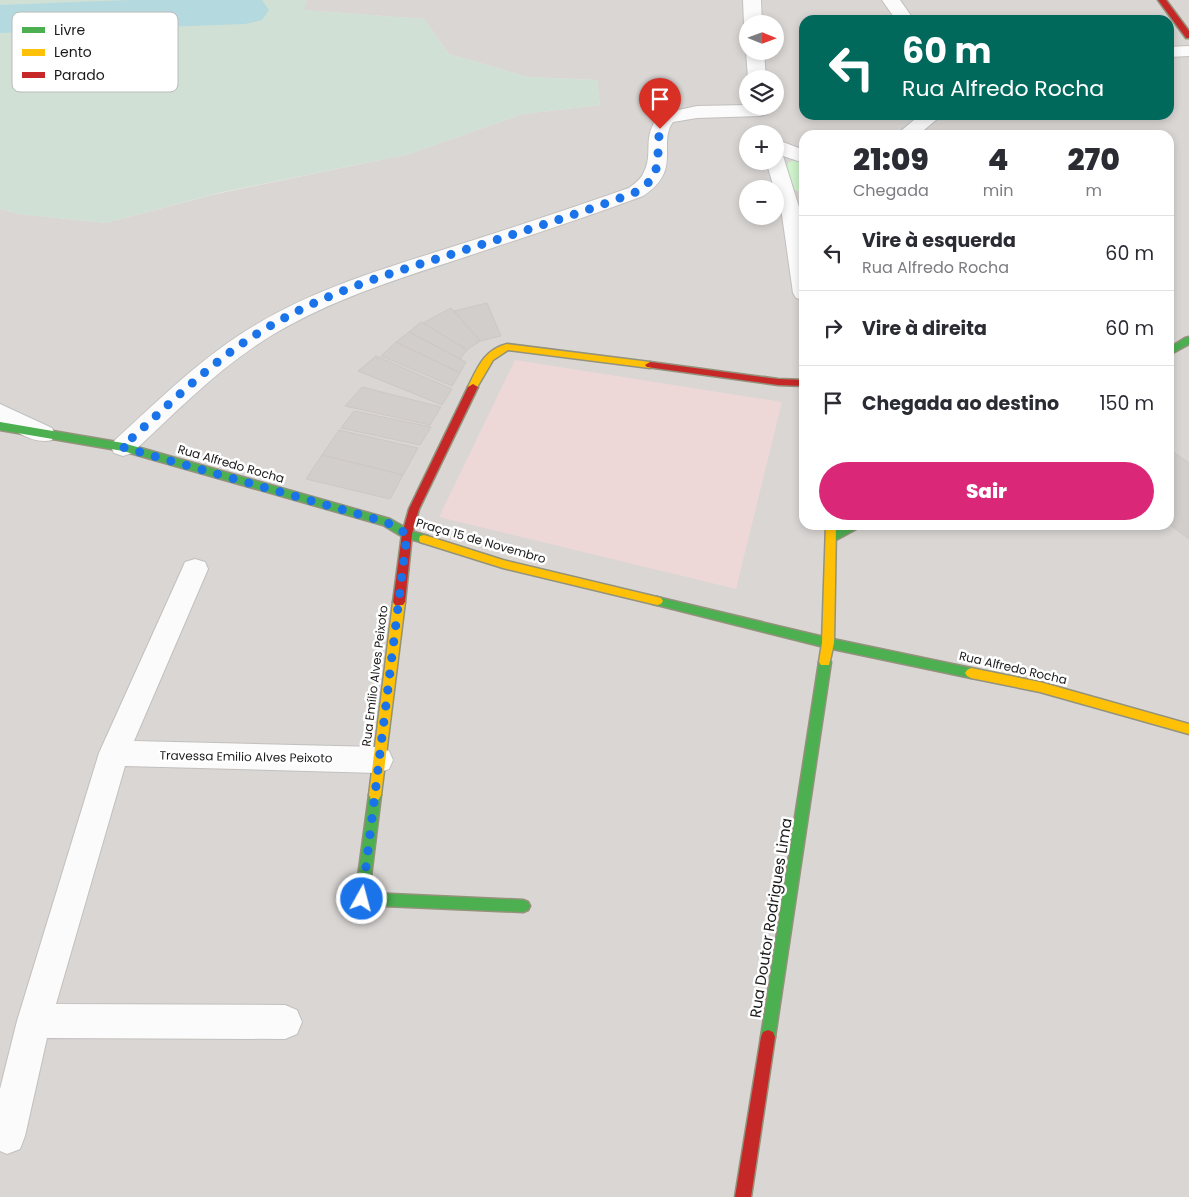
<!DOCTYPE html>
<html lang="pt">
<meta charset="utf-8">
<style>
body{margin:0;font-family:Poppins,sans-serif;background:#f7f7f7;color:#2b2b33;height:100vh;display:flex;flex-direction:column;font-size:19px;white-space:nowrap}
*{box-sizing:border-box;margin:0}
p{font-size:16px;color:#7c7c81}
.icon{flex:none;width:28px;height:28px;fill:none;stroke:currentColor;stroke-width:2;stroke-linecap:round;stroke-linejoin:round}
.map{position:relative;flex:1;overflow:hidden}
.details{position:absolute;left:799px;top:130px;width:375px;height:400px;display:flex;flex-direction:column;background:#fff;border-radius:15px;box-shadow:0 2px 8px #0003}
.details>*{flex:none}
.guide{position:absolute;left:799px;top:15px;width:375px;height:105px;border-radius:15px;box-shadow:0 2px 8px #0003;background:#00695c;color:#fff;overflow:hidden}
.needle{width:32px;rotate:91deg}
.tools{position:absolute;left:739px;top:15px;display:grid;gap:10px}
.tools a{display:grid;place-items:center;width:45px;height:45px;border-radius:50%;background:#fff;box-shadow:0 2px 8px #0003;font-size:25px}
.pin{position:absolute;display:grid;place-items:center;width:42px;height:42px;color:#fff;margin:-51px -21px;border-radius:50% 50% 50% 0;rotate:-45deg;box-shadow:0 0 5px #0007}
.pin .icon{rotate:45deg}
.me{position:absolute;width:55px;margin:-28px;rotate:7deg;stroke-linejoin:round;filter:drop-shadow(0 0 4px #0008)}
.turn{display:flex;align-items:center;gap:18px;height:105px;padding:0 20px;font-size:22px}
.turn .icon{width:65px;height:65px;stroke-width:2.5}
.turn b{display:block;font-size:35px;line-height:42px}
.eta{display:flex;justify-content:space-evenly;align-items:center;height:85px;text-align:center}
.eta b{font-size:30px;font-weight:800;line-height:35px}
.button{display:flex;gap:10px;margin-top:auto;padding:10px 20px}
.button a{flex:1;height:58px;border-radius:30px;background:#db2777;color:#fff;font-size:20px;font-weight:800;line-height:58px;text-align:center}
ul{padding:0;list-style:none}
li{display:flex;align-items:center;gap:15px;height:75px;padding:0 20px;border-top:1px solid #e1e1e2}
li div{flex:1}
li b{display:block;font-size:19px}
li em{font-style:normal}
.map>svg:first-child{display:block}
.residential{fill:#d9d6d4;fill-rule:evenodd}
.commercial{fill:#edd8d7}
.wetland{fill:#d0e0d5}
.park{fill:#cef2cb}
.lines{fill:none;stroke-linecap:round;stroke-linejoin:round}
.river{fill:#b4d9de;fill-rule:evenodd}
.building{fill:#d2cecb;stroke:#cdc8c4}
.street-casing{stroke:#c2c0be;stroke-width:2}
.fast-casing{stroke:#93927b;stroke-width:3}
.slow-casing{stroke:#93927b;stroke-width:3}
.jam-casing{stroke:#93927b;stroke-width:3}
.street{fill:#fcfbfb;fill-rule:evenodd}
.fast{fill:#4caf50;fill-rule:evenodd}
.slow{fill:#ffc107;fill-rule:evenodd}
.jam{fill:#c62828;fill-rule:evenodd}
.route{stroke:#1a73e8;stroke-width:9;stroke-dasharray:0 16.2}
.labels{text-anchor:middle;stroke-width:5;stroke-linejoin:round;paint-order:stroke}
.street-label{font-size:12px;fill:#1a1a1a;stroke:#fff}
.near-street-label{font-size:15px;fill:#1a1a1a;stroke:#fff}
.key{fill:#fff;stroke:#bababa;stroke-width:1}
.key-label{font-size:14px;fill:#1a1a1a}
</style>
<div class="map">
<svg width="1189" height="1197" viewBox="0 0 1189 1197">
<rect width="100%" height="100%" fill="#eae6e2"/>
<path class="residential" d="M307,0H1189V1197H0V209L18,214L106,223L212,195L409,154L523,114L600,105L597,80L528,77L449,54L424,19L303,10ZM804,20H1169V115H804ZM748,24H775V51H748ZM748,79H775V106H748ZM748,134H775V161H748ZM804,135H1169V525H804ZM748,189H775V216H748Z"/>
<polygon class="commercial" points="515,360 782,402 736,589 439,517"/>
<polygon class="wetland" points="0,0 307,0 304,10 424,19 449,54 528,77 597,80 600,105 523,114 409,154 218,193 106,223 18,214 0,209"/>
<polygon class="park" points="794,160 804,161 804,192 797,191 790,187 786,171 788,163"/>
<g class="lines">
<polygon class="river" points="129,0 262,0 269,10 262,20 245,24 0,33 0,5"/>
</g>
<g class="building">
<polygon points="487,303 501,336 480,341 454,311"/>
<polygon points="451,308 480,341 467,350 423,323"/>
<polygon points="421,322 423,323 467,350 460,359 409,332"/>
<polygon points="409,332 466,362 460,373 396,342"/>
<polygon points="396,342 460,373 452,386 381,356"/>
<polygon points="376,356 452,389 442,405 358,371"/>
<polygon points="362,387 441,407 430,425 345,406"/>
<polygon points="354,411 431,427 420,445 341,428"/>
<polygon points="339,430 418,448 403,475 322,455"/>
<polygon points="1169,449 1189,463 1189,539 1169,524"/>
<polygon points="322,455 403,475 390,499 306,479"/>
</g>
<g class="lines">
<defs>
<g id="street">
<polygon points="743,0 761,0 762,24 748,24 747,28 744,24"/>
<polygon points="882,0 900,0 914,20 896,20"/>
<polygon points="1189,46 1189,56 1169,57 1169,47"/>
<polygon points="748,49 748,51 764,51 766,79 748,79 746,51"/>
<path d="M748,105V106H767L770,110L767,114L760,116L697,118L673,122C662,136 671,157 664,173C660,183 652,190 643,196C581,219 519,239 456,260C394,280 331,300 274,334C220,366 177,411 132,453L123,456L114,453L111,447L114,441C160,399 204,355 257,324C314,290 376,271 439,251C503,231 566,210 629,188C634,184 640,180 643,174C655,152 640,139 660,114L697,106Z"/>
<polygon points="920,115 942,115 918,135 896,135"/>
<polygon points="775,139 804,150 804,163 783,156 804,223 804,300 796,298 793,293 782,215 766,161 775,161"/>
<path d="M0,404L52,428L55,434L52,440C34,445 16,431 0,422Z"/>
<polygon points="195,559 205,562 208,569 134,741 378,747 389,751 393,760 389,769 378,773 125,766 56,1004 285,1005 297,1010 302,1022 297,1034 285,1039 47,1038 25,1136 20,1149 7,1154 0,1151 0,1089 17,1021 99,753 182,569 185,562"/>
</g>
<g id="fast">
<polygon points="1189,337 1189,344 1169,355 1169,348 1185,338"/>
<polygon points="0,422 123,443 390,519 411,531 428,536 429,539 424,543 403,537 383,525 123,451 0,430"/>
<polygon points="845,525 859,525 858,528 836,540 828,540 827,537 828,534"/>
<polygon points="657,597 828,638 971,668 975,670 977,673 975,676 971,678 828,648 653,604 651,601 653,598"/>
<polygon points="825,657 829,659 831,662 775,1037 773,1042 768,1044 763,1042 761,1037 819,662 821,659"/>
<polygon points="375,789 379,791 381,795 369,893 523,900 528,902 530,906 528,910 523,912 362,905 357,903 355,899 369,795 371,791"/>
</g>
<g id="slow">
<path d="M507,344L650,362L655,365L650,368L508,350L493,360L476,389H470L468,387C478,367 484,350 507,344Z"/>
<polygon points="826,525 836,525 834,643 829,665 821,665 819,662 822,643"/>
<polygon points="424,535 503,560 657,597 661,598 663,601 661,604 657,605 503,568 420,542 419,539 420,536"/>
<polygon points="399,598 403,599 405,602 381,795 379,799 375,801 371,799 369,795 393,602 395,599"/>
<polygon points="971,668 1040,682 1189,724 1189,734 1040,692 971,678 967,676 965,673 967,670"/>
</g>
<g id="jam">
<polygon points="1158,0 1166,0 1189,31 1189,38 1186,38"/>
<polygon points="650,362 778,379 804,380 804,386 778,385 647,367 645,365"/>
<polygon points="473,384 478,387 419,509 412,534 405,602 403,605 395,605 393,602 402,534 409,509 468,387"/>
<polygon points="768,1030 773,1032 775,1037 751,1197 735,1197 761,1037 763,1032"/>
</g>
</defs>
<use href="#street" class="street-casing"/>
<use href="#fast" class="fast-casing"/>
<use href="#slow" class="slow-casing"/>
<use href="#jam" class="jam-casing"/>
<use href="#street" class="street"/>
<use href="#fast" class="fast"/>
<use href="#slow" class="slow"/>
<use href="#jam" class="jam"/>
</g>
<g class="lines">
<path class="route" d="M362,899L407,534L386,522L122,447C168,406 212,360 265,329C321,295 384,275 446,256C510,235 574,216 636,192C665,175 655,157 660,129"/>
</g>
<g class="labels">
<g class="street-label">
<text transform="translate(231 464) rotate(16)" y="4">Rua Alfredo Rocha</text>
<text transform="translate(481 541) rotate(16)" y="4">Praça 15 de Novembro</text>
<text transform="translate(1013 668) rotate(13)" y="4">Rua Alfredo Rocha</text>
<text transform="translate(375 676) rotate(-83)" y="4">Rua Emílio Alves Peixoto</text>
<text transform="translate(246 757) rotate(1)" y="4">Travessa Emilio Alves Peixoto</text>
</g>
<g class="near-street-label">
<text transform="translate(771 918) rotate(-81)" y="5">Rua Doutor Rodrigues Lima</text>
</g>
</g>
<rect x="12" y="12" width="166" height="80" rx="8" class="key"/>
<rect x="22" y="27" width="23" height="6" fill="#4caf50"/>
<rect x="22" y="49" width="23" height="7" fill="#ffc107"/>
<rect x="22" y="72" width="23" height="6" fill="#c62828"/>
<g class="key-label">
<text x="54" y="35">Livre</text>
<text x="54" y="57">Lento</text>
<text x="54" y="80">Parado</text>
</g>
</svg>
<div class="tools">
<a><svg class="needle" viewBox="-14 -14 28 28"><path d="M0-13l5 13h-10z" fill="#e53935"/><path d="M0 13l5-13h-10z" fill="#7c7c81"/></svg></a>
<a><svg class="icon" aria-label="layers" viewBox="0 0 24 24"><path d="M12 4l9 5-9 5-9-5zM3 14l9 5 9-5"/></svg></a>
<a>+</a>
<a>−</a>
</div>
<div class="pin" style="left:660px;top:129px;background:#d93025"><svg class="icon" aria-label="arrive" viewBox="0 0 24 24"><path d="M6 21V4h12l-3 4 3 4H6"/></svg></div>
<svg class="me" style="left:362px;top:899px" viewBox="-20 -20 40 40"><circle r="17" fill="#1a73e8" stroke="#fff" stroke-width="3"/><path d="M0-11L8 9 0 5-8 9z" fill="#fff"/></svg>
<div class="guide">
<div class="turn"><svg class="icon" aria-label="left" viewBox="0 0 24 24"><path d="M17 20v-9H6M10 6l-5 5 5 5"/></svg><div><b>60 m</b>Rua Alfredo Rocha</div></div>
</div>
<section class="details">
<div class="eta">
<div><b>21:09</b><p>Chegada</p></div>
<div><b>4</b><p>min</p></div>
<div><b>270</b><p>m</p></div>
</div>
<ul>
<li><svg class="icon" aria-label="left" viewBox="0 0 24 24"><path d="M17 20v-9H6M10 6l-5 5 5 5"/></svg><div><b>Vire à esquerda</b><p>Rua Alfredo Rocha</p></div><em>60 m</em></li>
<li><svg class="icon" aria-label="right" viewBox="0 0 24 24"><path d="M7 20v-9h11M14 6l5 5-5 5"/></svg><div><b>Vire à direita</b></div><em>60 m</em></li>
<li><svg class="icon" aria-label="arrive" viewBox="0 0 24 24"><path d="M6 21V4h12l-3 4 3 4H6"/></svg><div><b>Chegada ao destino</b></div><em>150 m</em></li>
</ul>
<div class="button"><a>Sair</a></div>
</section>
</div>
